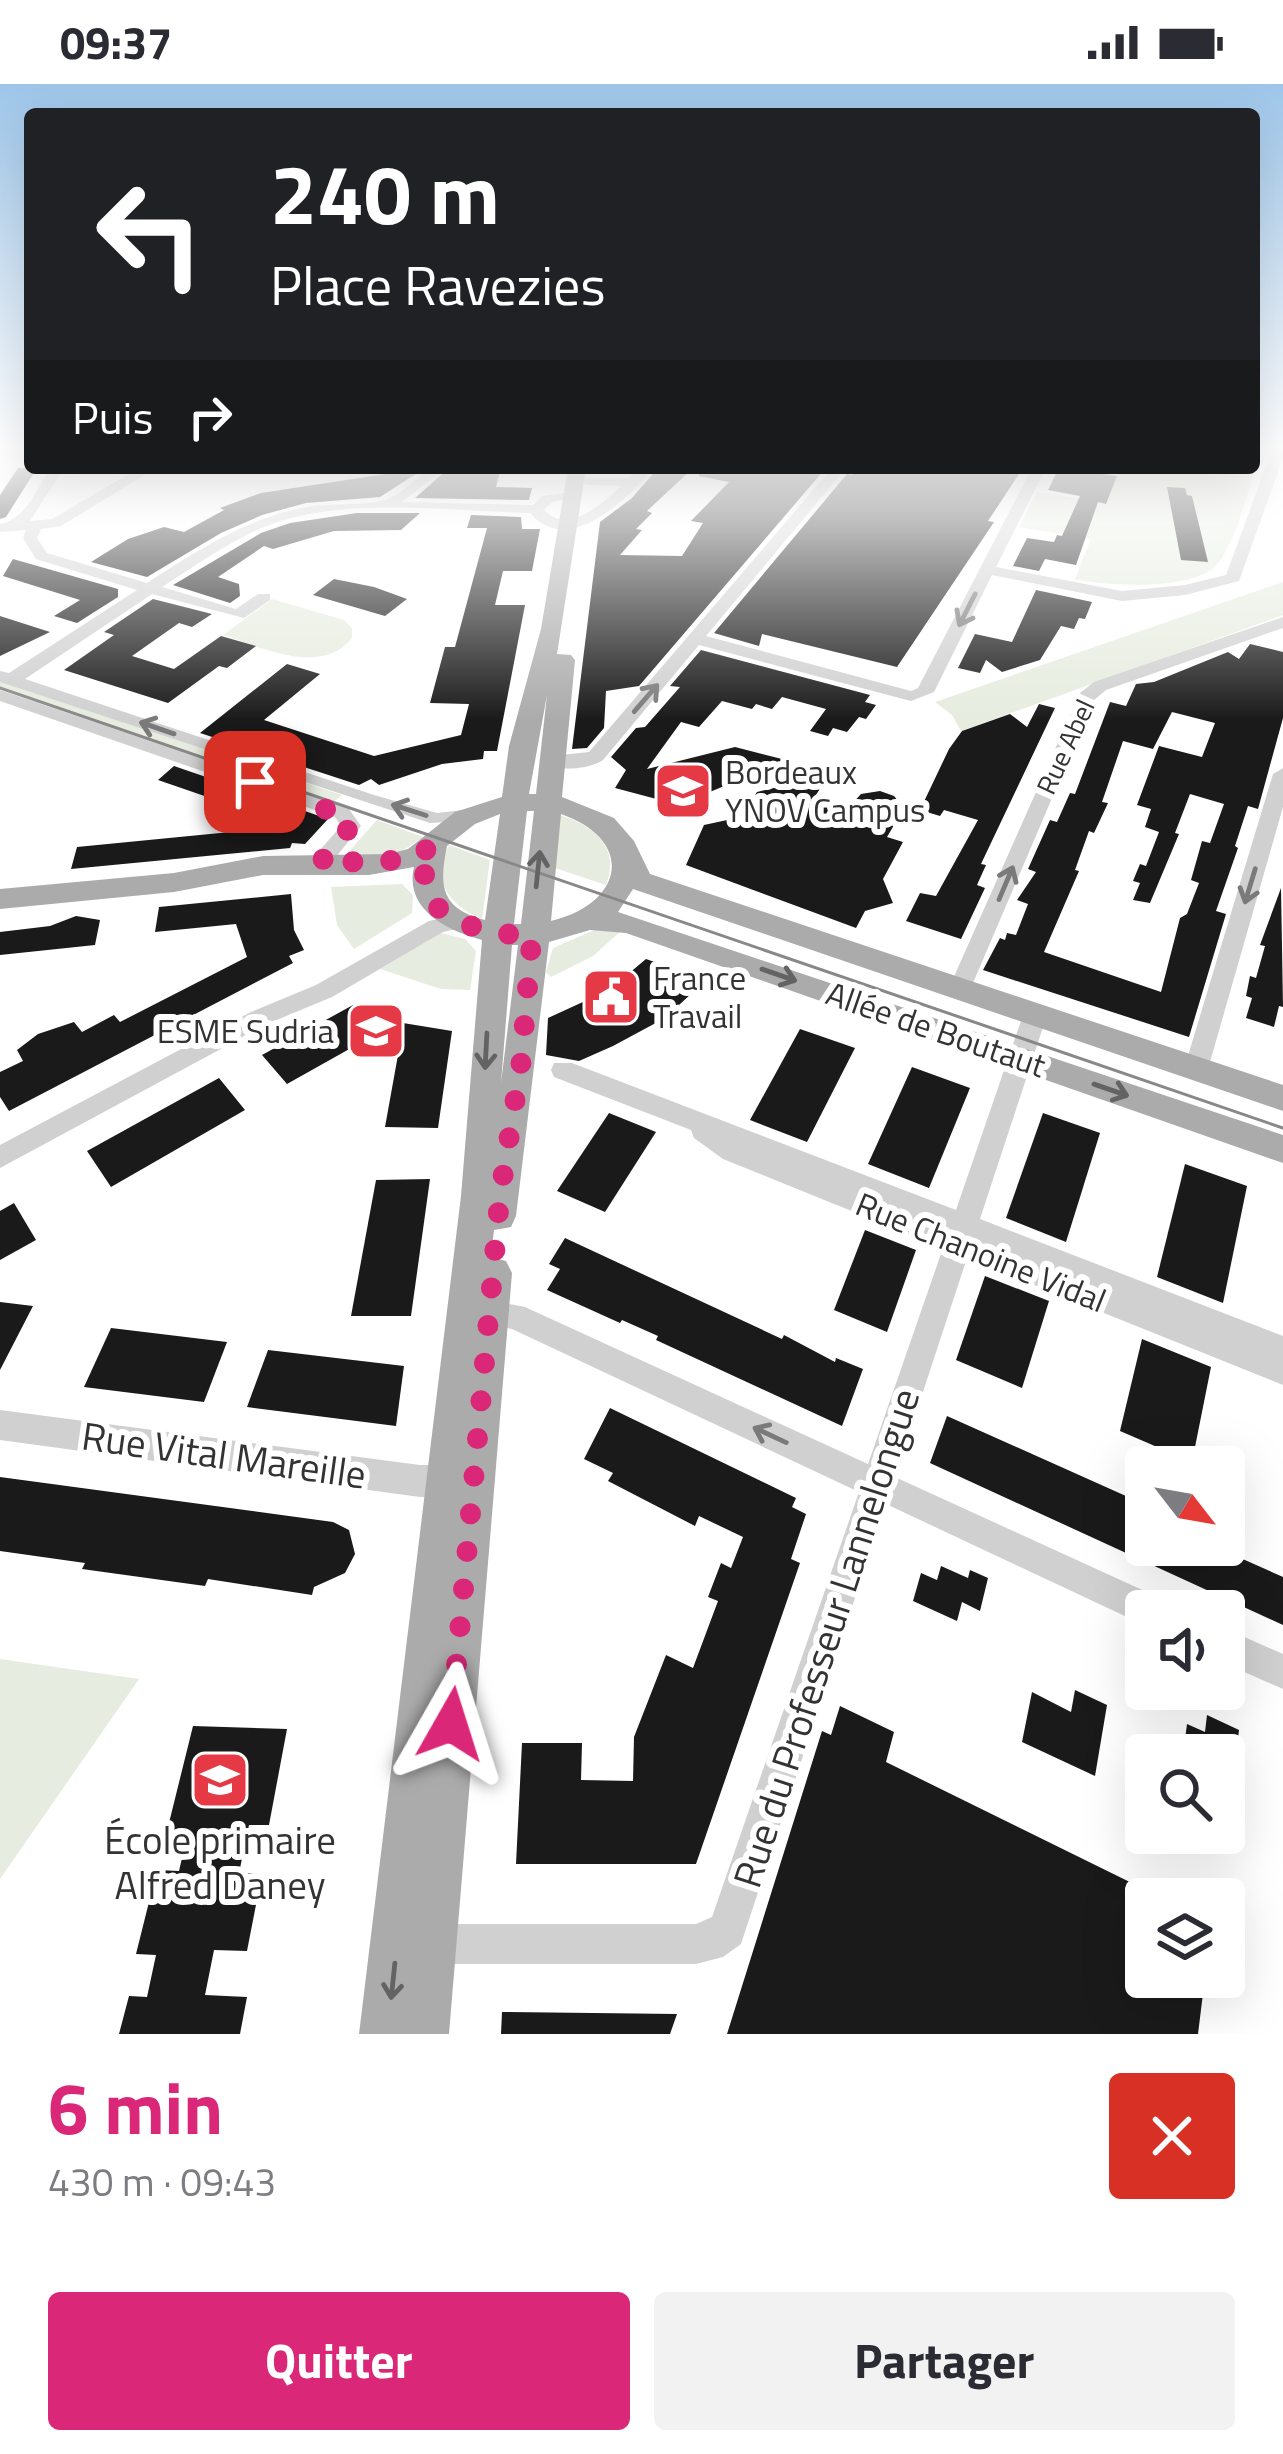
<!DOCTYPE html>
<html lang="fr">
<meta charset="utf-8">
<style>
body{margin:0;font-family:"Titillium Web",sans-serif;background:#f2f2f3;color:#2b2b33;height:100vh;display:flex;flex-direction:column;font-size:45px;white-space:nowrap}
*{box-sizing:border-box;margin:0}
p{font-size:39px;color:#7c7c81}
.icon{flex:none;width:66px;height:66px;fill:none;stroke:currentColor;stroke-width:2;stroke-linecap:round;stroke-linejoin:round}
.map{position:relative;height:1950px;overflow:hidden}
.sheet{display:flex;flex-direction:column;background:#fff;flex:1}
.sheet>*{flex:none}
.top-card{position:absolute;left:24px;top:24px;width:1236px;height:366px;border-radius:12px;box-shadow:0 12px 48px #0002;background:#202124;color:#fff;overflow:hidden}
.needle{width:78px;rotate:121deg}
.controls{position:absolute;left:1125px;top:1362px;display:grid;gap:24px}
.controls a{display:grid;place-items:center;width:120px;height:120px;border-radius:12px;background:#fff;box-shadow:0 12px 48px #0002;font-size:60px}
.pin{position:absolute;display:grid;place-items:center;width:102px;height:102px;color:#fff;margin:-51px;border-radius:24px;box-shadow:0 6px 18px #0006}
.me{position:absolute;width:132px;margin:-66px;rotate:6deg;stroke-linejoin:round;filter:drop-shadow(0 0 9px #0008)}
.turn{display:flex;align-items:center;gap:42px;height:252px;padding:0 48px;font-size:54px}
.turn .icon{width:156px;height:156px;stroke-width:2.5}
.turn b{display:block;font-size:84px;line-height:102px}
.then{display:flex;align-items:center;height:114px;padding:0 48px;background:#0003;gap:24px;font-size:45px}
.round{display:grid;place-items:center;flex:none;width:126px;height:126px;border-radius:12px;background:#f2f2f3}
.summary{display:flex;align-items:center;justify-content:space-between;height:204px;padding:0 48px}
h1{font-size:72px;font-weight:700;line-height:90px;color:#db2777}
.button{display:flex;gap:24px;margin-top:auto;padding:24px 48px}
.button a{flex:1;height:138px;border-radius:12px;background:#db2777;color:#fff;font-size:48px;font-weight:700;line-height:138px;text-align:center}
.button a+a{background:#f2f2f3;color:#2b2b33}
.status{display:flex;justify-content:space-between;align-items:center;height:84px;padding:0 60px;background:#fff;direction:ltr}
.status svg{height:33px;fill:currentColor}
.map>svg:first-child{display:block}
.green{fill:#e6ecdf}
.building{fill:#1a1a1a;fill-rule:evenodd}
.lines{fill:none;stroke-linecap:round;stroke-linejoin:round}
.minor{fill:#d0d0d0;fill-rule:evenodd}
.major{fill:#ababab;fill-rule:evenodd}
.tram{stroke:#888;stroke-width:3}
.oneway{stroke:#7a7a7a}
.oneway2{stroke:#636363}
.route{stroke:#db2777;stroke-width:21;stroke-dasharray:0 37.8}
.labels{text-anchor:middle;stroke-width:12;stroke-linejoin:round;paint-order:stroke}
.far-street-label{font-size:27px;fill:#333;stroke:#fff}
.poi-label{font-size:33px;fill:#333;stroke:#fff;text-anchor:start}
.street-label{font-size:33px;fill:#333;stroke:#fff}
.near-street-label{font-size:39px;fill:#333;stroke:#fff}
.near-poi-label{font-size:39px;fill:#333;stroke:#fff}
</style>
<div class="status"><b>09:37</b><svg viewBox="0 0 49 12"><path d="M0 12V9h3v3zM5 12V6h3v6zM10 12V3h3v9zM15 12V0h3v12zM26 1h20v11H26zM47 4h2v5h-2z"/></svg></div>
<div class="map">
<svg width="1283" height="1950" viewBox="0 0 1283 1950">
<rect width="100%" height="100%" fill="#fff"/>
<g class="green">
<path d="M1254,363H1262C1249,398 1241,447 1219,478C1198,508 1107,502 1075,495L1091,455L1019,443L1037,408L1106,419L1121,384H1254Z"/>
<polygon points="1283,498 1283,531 961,647 952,631 935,618"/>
<path d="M272,515L344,536L352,544V554C321,593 261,563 223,551Z"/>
<polygon points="0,595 342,711 331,720 0,606"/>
<path d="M559,731C593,741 621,763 606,801L555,784Z"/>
<polygon points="377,736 423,753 396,771 344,773"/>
<path d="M449,761L490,776L482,835C447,820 432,797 449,761Z"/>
<polygon points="402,800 413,811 412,829 354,865 337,841 331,803"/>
<polygon points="599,844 621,847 593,872 551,893 546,888 553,864"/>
<polygon points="441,849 465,855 476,867 470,906 441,905 380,885"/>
<polygon points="0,1575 139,1595 0,1795"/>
</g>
<g class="building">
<polygon points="18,384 37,384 6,433 0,435 0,411"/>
<polygon points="425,384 380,413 306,419 262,431 221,449 147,493 91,478 128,455 164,443 184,448 224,426 220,424 261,409"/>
<polygon points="449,384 501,384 496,403 532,404 529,416 415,414"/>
<polygon points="658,384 693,384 647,427 652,429 636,445 642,446 620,471 682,472 703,439 691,437 729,398 699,392 700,384 825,385 639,602 606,607 604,644 587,664 572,665 600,438 632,414"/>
<polygon points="857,384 990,388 993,384 1023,384 988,437 994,438 897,583 762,550 759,562 714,549 847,390 852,391"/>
<polygon points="1059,384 1117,392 1106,420 1098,418 1076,481 1045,475 1039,487 1013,482 1027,454 1054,458 1057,451 1062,452 1080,412 1048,406"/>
<polygon points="1167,403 1185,404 1187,411 1192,412 1208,478 1181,476"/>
<polygon points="357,429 420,429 401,446 334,447 273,465 264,462 218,493 239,500 240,512 230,519 173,501 261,449 290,439"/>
<polygon points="471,431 521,433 522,445 540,445 532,487 503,487 495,521 525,521 497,667 484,667 483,675 442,680 379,701 371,695 359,701 200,649 287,580 320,590 264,636 374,672 461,651 469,620 430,619 445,563 455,563 487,444 467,444"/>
<polygon points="13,475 118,505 118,513 77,539 54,532 80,516 3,492"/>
<polygon points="334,495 374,503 407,515 385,532 313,511"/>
<polygon points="1036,506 1092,518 1085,535 1079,534 1074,545 1061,542 1040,576 1002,588 986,576 980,589 958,584 975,550 1012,558"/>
<polygon points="153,515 212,530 192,543 179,539 132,572 174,585 221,552 256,562 227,584 219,582 168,619 64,586 114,551 104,548"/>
<polygon points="0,532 50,548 0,572"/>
<path d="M1250,560L1283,568V634L1258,725L1248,722L1235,762L1238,764L1216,827L1226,830L1189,953L983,886L1000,854L1005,856L1007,849L1016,851L1028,820L1017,816L1036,788L1028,785L1050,736L1057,738L1070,709L1075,710L1110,618L1126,622L1136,600L1154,598L1228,568L1239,575ZM1172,628L1215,639L1202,673L1159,662L1137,721L1151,725L1145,743L1159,748L1146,782L1140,780L1133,797L1140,799L1133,816L1150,819L1179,750L1175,749L1190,710L1224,720L1210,759L1202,757L1191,796L1199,799L1187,830L1180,834L1161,908L1044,868L1079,787L1075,786L1089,747L1094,749L1108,719L1102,718L1123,657L1153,665Z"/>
<polygon points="701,566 870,611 865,618 876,621 866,635 859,633 847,648 833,644 828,652 810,647 826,625 782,613 772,625 756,620 752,625 722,617 699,643 681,638 647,685 735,663 786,676 679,721 615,704 626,686 611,673 636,644 645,643 680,603 670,602"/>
<polygon points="1039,620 1055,624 981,780 986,781 977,801 985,804 961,855 906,837 920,809 936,812 978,736 944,726 940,732 920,726 949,665 962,647 1010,630 1027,643"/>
<polygon points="174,682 328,735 305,760 292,759 290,764 71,785 77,763 292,742 158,696"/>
<polygon points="804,697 821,703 816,711 851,721 861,710 880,707 894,712 904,724 887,753 903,758 883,795 893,819 865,827 856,844 686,781 704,741 741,733 757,708"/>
<polygon points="1281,804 1283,923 1279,922 1274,943 1246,934 1252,914 1246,912 1250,892 1256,894 1265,862 1260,861"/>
<polygon points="291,810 294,846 304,866 289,872 293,879 9,1027 0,1013 0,988 23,977 17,966 38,950 74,938 82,948 114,931 120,938 247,873 236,840 155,848 159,823"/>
<polygon points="76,832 100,836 95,861 0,871 0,848 50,842"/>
<polygon points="646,875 706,896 665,934 613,962 579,977 546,971 548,934 609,906"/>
<polygon points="353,921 403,939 452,947 438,1044 385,1043 398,971 360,959 287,1000 262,971"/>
<polygon points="800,945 855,964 807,1058 750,1036"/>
<polygon points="912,983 970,1004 929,1104 868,1080"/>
<polygon points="219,994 245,1026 111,1103 87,1067"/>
<polygon points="609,1029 656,1048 605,1128 557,1107"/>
<polygon points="1043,1029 1100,1049 1066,1158 1006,1134"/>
<polygon points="1185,1080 1247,1102 1223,1219 1157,1193"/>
<polygon points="430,1095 411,1232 351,1232 376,1096"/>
<polygon points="14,1119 36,1156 0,1176 0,1127"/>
<polygon points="865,1146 916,1166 887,1248 834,1226"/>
<polygon points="565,1154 782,1255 784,1251 835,1278 836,1274 863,1285 842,1342 656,1256 658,1252 622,1236 620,1239 547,1206 560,1185 549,1180"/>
<polygon points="985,1192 1049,1217 1022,1304 956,1276"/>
<polygon points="0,1218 33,1222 0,1286"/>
<polygon points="111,1244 227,1258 204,1318 84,1303"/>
<polygon points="1142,1255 1211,1283 1192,1378 1120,1347"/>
<polygon points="268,1266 404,1282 396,1342 247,1323"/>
<polygon points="610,1324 796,1414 792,1423 806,1430 791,1475 800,1479 696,1780 516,1780 522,1659 582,1659 581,1696 633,1697 634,1653 666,1571 693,1584 718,1517 708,1513 721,1479 731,1484 743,1453 699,1432 695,1442 608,1397 613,1389 584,1375"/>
<polygon points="947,1332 1146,1421 1146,1461 1211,1461 1283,1493 1283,1541 930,1379"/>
<polygon points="0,1393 333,1438 349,1446 355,1470 345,1489 314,1503 312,1511 208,1495 205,1502 82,1485 85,1479 0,1467"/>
<polygon points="941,1482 968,1494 970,1486 988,1494 980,1527 962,1518 957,1537 913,1517 921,1489 937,1496"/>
<polygon points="1075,1606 1107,1621 1095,1692 1022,1658 1032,1608 1071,1628"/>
<polygon points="840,1622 894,1648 886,1678 1146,1806 1146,1893 1205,1893 1198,1950 727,1950 822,1647 831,1651"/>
<polygon points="1207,1631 1239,1646 1236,1671 1183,1671 1187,1640 1205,1648"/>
<polygon points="193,1642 287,1645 269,1741 249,1741 239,1789 262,1790 247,1867 214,1866 205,1911 247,1913 240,1950 119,1950 129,1912 147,1913 156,1871 136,1870 157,1786 179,1787 188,1748 167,1747"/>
<polygon points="502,1928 677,1930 670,1950 501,1950"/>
</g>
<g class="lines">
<g class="minor">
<path d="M1273,363H1283V374L1239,497L1185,511L1122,517L992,491L934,608L911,617L699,561L603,676C588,686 555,688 542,678L551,672L589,668L832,384H846L706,552L911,607L918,604L1032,384H1046L996,483L1122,507L1185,501L1226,491Z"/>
<path d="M50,384H64L30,437L52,435L139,384H156L61,442L41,445L37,454L47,469L147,499C198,466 246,434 307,423C331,419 357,422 381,417C406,412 417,384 445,384L402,418L533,421L542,412L578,407V413L552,418L544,426C569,451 600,421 621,402L589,401L584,400V394H629L639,384H654C627,415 569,474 530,429C448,427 335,411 259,445C224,461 194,482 162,503L236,525L258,510H270V516L244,534L152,510L25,595L374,711L437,729L472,725L482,731L472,737L430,739L0,598V587L9,589L137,506L36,475L23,454L26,446L0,448V440C26,435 37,405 50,384Z"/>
<polygon points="1283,533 1283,544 1106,606 1094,616 970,906 967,912 951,912 948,906 1080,609 1094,598"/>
<polygon points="0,606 349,725 361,742 327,784 313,784 310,779 313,774 341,742 335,733 0,617"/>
<polygon points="1283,684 1283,723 1208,985 1205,992 1187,992 1184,985 1273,690"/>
<polygon points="457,831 465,833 468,838 465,843 443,848 332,913 267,940 0,1084 0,1061 251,928 316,901 429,837"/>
<polygon points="1035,922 1047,931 980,1135 1283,1252 1283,1301 967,1174 895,1393 1162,1515 1167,1527 1146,1527 1146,1542 886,1420 741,1860 723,1873 696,1880 429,1880 415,1874 409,1860 415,1846 429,1840 696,1840 712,1833 859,1408 512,1245 479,1238 475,1229 479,1220 489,1216 525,1223 868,1380 943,1164 723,1075 694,1054 691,1046 554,993 551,986 554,979 572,979 956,1126 1023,931"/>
<polygon points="0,1326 420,1381 449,1381 460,1386 465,1397 460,1408 449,1413 420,1413 0,1356"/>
<polygon points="1224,1544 1283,1570 1283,1605 1224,1579"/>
</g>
<path class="major" d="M568,384H586L557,570L571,571L575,576L562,713L614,734L634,757L650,790L1283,1001V1027L633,805L618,828L1283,1051V1079L626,849L590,846L549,858L516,1132L511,1143L494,1146L491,1173L506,1177L512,1189L449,1950H359L461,1112L482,856C448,847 404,826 414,783L369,791H263L174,808L0,825V805L174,789L263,772L389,770L408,765L455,728L502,713L509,662L541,545ZM547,611L536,710H529ZM527,727H534L521,840H514ZM500,730L485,836C440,825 439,801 447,762L475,740ZM561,730C637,757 623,820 551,837ZM512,861H518L501,999Z"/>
<polyline class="tram" points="0,604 1283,1044"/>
</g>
<defs><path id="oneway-shaft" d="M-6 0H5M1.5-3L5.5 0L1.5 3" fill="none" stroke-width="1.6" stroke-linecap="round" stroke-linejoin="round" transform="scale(3)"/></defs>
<g class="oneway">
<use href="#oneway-shaft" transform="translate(967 526) rotate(117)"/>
<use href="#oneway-shaft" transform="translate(646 614) rotate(-49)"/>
<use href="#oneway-shaft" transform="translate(157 644) rotate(-161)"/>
<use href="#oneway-shaft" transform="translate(409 726) rotate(-162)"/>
<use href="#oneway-shaft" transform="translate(1006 799) rotate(-67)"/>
<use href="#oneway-shaft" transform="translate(1250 802) rotate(107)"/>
<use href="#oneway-shaft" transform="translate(770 1351) rotate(-155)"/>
</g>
<g class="oneway2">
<use href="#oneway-shaft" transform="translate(538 785) rotate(-84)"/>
<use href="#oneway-shaft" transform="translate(779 891) rotate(19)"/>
<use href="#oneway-shaft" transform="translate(486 967) rotate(93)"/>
<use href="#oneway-shaft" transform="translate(1111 1006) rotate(19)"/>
<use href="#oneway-shaft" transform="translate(393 1897) rotate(96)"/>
</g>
<linearGradient id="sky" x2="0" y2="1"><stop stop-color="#9ec6ea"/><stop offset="0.57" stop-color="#fff"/><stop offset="1" stop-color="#fff" stop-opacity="0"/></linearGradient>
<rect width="1283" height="636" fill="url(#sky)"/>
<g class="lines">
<path class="route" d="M255,698L346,733L351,742L320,779L407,776L433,762C398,832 480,850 532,852L521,979L500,1111L451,1640"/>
</g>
<defs>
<symbol id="university-square" viewBox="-11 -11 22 22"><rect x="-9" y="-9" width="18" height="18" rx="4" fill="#e63946" stroke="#fff"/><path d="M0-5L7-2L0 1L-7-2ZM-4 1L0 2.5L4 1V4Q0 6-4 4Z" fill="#fff"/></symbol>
<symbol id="civic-square" viewBox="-11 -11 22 22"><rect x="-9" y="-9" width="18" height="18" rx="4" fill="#e63946" stroke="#fff"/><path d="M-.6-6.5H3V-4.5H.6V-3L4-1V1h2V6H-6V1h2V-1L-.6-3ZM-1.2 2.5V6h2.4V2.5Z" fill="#fff"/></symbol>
<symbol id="school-square" viewBox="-11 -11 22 22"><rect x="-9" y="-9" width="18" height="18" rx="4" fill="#e63946" stroke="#fff"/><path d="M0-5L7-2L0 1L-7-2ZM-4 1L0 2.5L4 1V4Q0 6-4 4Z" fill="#fff"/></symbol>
</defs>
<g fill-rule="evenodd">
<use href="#university-square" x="650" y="674" width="66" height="66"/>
<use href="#civic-square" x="578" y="880" width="66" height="66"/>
<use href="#university-square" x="343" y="914" width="66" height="66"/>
<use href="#school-square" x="187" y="1663" width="66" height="66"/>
</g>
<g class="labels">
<g class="far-street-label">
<text transform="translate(1066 663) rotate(-65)" y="9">Rue Abel</text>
</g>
<g class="poi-label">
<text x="725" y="700">Bordeaux<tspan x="725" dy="38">YNOV Campus</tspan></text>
<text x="653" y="906">France<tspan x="653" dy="38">Travail</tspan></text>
<text x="334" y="959" text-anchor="end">ESME Sudria</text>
</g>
<g class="street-label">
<text transform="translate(936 945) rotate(19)" y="12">Allée de Boutaut</text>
<text transform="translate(981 1168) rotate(22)" y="12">Rue Chanoine Vidal</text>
</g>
<g class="near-street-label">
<text transform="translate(224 1371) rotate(8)" y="14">Rue Vital Mareille</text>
<text transform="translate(826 1554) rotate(-72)" y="14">Rue du Professeur Lannelongue</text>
</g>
<g class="near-poi-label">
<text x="220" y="1770">École primaire<tspan x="220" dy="45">Alfred Daney</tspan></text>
</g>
</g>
</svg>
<div class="controls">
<a><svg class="needle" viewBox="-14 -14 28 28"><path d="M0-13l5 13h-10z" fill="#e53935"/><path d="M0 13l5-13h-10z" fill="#7c7c81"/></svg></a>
<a><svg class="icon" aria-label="sound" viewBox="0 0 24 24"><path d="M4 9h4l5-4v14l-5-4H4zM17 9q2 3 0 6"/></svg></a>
<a><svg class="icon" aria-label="search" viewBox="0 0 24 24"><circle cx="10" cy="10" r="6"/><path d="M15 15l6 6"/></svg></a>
<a><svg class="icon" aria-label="layers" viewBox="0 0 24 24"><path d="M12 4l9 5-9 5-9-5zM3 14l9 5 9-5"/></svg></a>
</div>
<div class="pin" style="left:255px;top:698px;background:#d93025"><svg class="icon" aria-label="arrive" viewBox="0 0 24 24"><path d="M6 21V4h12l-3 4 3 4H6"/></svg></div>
<svg class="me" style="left:451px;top:1640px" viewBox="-20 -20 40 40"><path d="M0-17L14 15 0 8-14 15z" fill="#db2777" stroke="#fff" stroke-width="4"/></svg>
<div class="top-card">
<div class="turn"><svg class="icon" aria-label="left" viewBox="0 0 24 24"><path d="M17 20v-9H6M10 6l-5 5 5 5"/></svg><div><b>240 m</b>Place Ravezies</div></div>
<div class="then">Puis<svg class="icon" aria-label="right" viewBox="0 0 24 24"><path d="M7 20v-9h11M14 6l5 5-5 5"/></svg></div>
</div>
</div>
<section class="sheet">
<div class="summary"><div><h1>6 min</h1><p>430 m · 09:43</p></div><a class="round" style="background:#d93025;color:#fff"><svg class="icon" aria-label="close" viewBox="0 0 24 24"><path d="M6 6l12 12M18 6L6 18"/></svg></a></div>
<div class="button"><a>Quitter</a><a>Partager</a></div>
</section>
